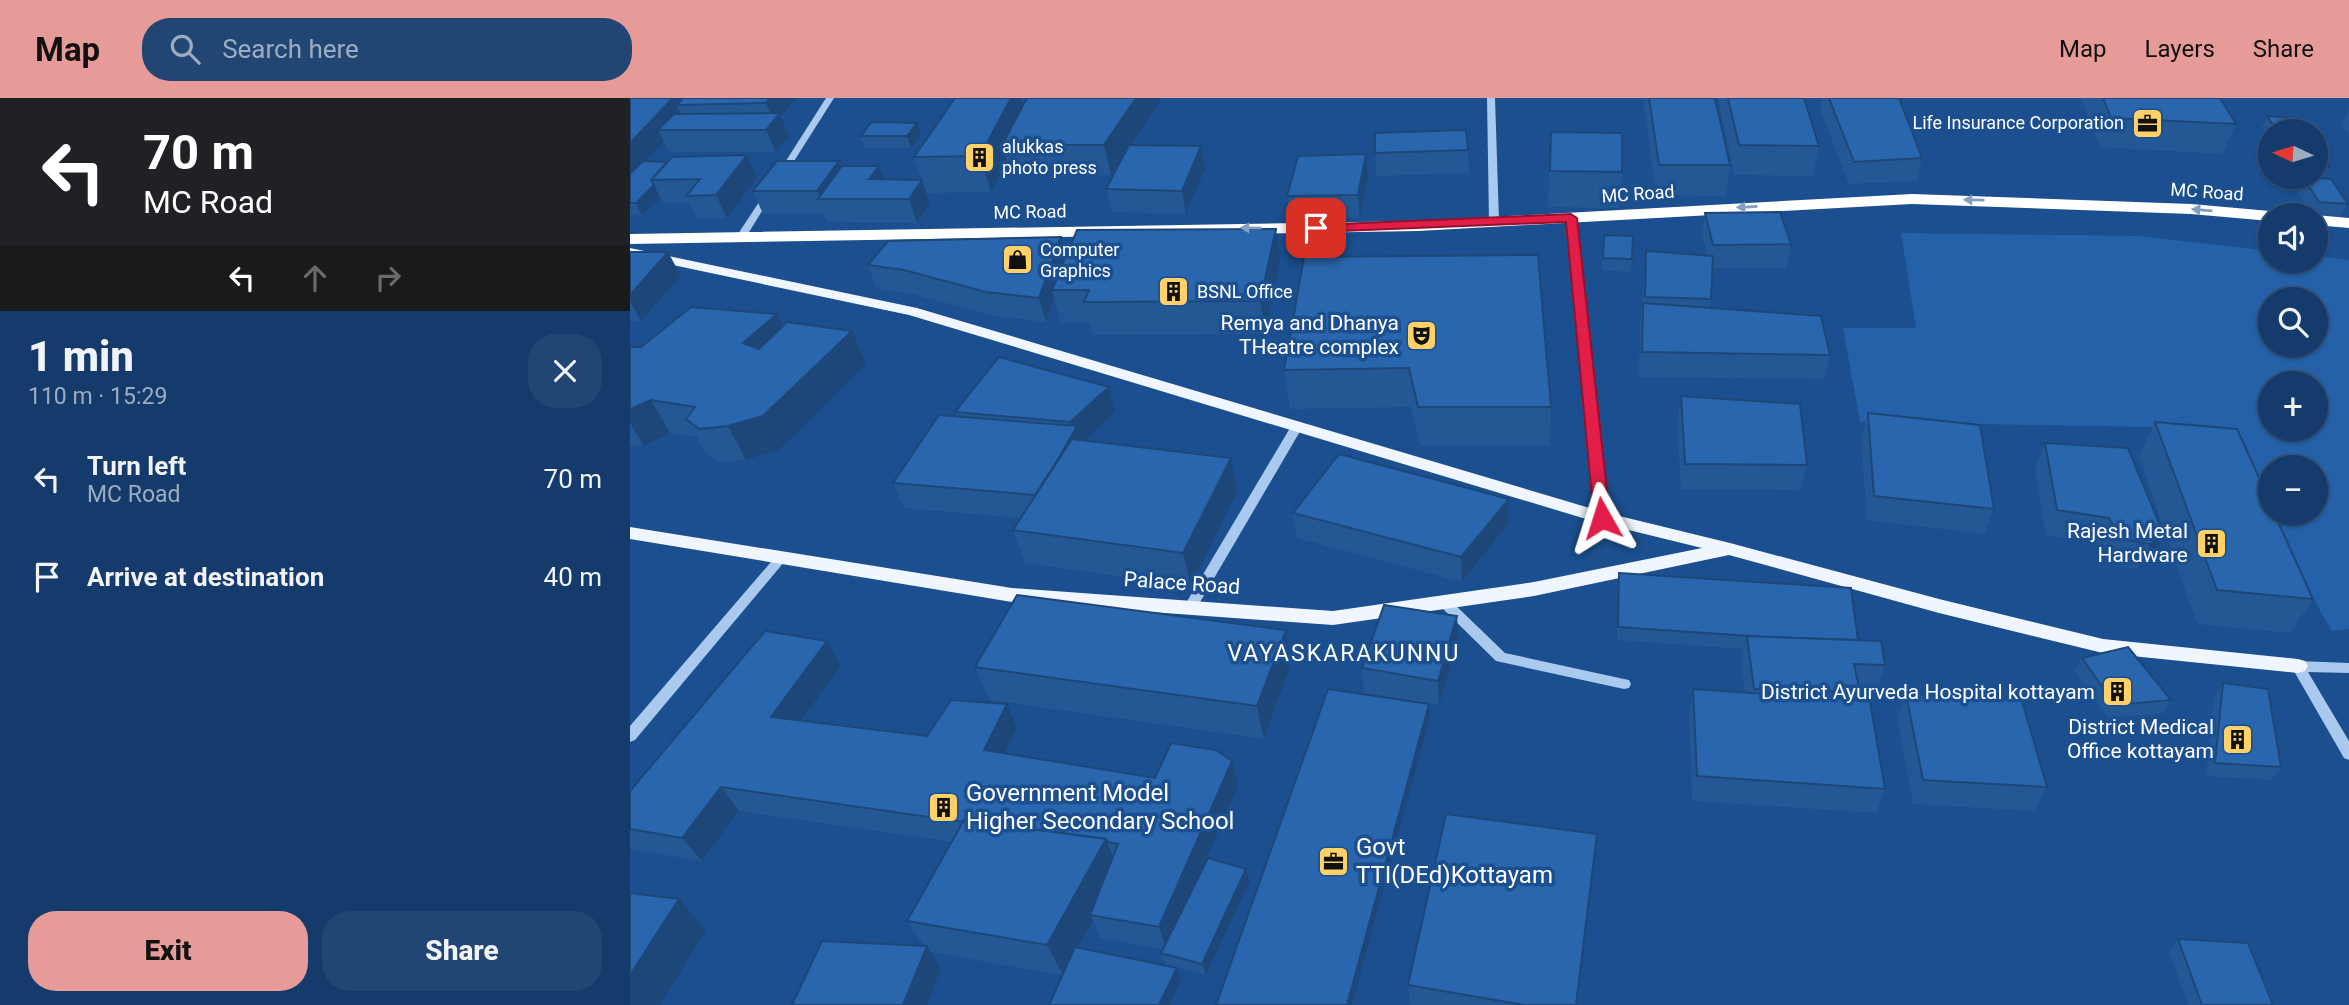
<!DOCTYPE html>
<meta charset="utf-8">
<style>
body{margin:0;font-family:Roboto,sans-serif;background:#214673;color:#f1f3f6;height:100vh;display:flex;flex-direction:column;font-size:26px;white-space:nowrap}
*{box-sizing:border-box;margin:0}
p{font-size:23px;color:#9dadc1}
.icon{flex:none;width:38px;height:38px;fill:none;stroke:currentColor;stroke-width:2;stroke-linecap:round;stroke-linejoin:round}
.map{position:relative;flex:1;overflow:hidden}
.side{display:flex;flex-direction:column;background:#143b6b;width:630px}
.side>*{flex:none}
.banner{background:#202124;color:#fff;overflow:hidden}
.needle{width:46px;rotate:274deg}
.fabs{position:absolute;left:1628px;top:21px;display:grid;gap:14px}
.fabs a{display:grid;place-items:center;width:70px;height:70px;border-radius:50%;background:#143b6b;box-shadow:0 2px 5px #0004,0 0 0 2px #33557e;font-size:35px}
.pin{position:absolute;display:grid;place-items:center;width:60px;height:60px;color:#fff;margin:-30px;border-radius:14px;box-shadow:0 4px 10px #0006}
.me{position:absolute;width:77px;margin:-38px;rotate:354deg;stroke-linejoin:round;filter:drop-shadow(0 0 5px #0008)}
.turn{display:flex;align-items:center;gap:24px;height:147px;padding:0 28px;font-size:32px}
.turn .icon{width:91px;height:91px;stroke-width:2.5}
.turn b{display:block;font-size:49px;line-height:60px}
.lanes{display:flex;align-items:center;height:66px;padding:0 28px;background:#0003;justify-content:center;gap:35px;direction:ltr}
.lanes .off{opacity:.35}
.round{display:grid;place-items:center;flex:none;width:74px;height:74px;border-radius:28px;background:#214673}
.head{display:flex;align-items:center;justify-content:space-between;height:119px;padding:0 28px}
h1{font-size:42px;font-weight:800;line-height:52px}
.action{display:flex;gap:14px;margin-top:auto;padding:14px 28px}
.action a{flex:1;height:80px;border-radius:28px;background:#e69b98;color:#111;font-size:28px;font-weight:800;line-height:80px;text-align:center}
.action a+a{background:#214673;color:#f1f3f6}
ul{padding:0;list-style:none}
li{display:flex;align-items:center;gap:21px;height:98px;padding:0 28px}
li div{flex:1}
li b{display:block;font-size:26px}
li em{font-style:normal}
header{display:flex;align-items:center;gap:42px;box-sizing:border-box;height:98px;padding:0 35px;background:#e69b98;color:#111}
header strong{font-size:33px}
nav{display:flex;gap:38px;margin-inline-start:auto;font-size:24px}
.search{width:490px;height:63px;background:#214673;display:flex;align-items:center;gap:18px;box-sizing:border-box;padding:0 24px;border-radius:28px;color:#9dadc1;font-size:26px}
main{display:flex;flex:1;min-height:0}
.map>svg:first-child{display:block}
.green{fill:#2461a8;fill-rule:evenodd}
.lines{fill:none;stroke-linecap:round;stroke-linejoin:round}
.minor{fill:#a9c9ee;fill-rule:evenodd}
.major{fill:#f0f6ff;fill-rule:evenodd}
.highway{fill:#fff;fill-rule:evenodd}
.wall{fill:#245895}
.shaded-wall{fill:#1d4779}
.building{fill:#2a66ad;stroke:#1d4779;stroke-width:2}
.oneway{fill:#829ec1}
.route{fill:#e11d48;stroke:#92132f;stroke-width:2}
.labels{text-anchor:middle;stroke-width:7;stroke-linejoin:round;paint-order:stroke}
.far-poi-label{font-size:18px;fill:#fff;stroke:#1b4f8f;text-anchor:start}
.far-street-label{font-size:18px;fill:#fff;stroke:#1b4f8f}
.poi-label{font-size:21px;fill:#fff;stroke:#1b4f8f;text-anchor:end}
.street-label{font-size:21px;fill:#fff;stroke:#1b4f8f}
.neighbourhood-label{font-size:23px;letter-spacing:2px;fill:#fff;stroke:#1b4f8f}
.near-poi-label{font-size:24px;fill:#fff;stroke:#1b4f8f;text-anchor:start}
</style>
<header>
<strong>Map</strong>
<div class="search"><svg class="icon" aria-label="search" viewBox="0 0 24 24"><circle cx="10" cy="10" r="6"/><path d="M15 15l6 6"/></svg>Search here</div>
<nav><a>Map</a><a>Layers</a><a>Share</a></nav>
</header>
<main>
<section class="side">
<div class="banner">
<div class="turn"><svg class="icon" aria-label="left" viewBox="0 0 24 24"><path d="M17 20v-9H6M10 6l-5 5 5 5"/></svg><div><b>70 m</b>MC Road</div></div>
<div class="lanes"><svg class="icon" aria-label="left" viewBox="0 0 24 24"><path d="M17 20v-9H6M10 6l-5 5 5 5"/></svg><svg class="icon off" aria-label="ahead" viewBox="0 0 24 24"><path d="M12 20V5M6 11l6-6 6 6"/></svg><svg class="icon off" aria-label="right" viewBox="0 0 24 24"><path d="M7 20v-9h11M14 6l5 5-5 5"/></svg></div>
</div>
<div class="head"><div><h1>1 min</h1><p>110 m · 15:29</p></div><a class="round"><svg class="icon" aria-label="close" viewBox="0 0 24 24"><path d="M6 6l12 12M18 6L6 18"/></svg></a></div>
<ul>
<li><svg class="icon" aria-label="left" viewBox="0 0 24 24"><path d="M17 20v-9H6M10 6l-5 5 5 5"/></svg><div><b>Turn left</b><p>MC Road</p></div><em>70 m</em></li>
<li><svg class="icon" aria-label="arrive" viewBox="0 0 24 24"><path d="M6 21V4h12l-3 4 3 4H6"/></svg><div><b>Arrive at destination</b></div><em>40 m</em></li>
</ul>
<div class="action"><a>Exit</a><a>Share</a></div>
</section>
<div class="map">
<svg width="1719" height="907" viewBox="0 0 1719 907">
<rect width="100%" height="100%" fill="#1b4f8f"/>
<path class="green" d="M1271,135L1510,138L1640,153V163H1685V158L1719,162V531L1702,533L1585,330L1230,324L1213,230H1286ZM1640,201H1685V247H1640ZM1640,285H1685V331H1640ZM1640,369H1685V415H1640Z"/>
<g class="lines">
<g class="minor">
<polygon points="196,0 204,0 154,79 148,79 147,77"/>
<polygon points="857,0 865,0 869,123 864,126 859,123"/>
<polygon points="139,92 143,95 116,139 111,142 108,141 106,139 135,95"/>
<polygon points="941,117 946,120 978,420 972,424 966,420 936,120"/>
<polygon points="666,326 672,330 566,511 556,511 555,508 556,505 660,330"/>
<polygon points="151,456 155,457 157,460 155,463 5,642 0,644 0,628 147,457"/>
<polygon points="815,500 820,502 875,555 994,581 999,582 1001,586 999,590 994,591 866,563 810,508 809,505 810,502"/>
<polygon points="1668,563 1719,565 1719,575 1678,574 1719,643 1719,662 1714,660 1661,568 1663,564"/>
</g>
<polygon class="major" points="0,150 287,210 973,414 1100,445 1309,501 1473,541 1668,561 1675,563 1678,568 1675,573 1668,575 1473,555 1309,515 1099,457 904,498 703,527 382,504 0,441 0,429 382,490 703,513 904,484 1072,450 966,424 279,217 0,158"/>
<g class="highway">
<polygon points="1282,96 1561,106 1640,113 1647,117 1640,117 1640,123 1561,116 1282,106 788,133 0,146 0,136 788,123"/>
<polygon points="1685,117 1719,120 1719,130 1685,127"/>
</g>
</g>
<g class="wall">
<polygon points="0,0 166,0 151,19 159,38 146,54 39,54 34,43 15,63 37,64 117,57 127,80 97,120 67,121 59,105 33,105 30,99 12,118 0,117"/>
<polygon points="325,0 391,0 393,7 530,3 501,47 575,71 556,116 482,114 476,91 492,61 481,77 381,77 377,63 361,94 296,95 300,105 287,125 198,124 194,116 133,116 123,93 209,63 211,69 249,68 255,82 292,82 284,59"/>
<polygon points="1013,0 1085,0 1100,67 1096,98 1026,97"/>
<polygon points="1088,0 1174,0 1189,48 1183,78 1104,77"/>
<polygon points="1192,0 1269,0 1292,60 1287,83 1219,86 1190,11"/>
<polygon points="1451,0 1590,0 1606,26 1592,56 1470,49"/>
<polygon points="1719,11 1719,36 1711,28"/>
<polygon points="1637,18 1676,33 1640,33 1640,42 1632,30"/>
<polygon points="287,25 291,37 281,50 235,50 231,38"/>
<polygon points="921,34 992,74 989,110 918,109"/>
<polygon points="1685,48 1699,69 1694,80 1718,106 1711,118 1682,116 1666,91 1672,80 1662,79 1685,79"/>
<polygon points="838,52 839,75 746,78 745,55"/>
<polygon points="738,79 730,120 660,121 657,98"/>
<polygon points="1075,115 1161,146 1156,170 1083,170 1080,210 1200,257 1194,281 1009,279 1010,229 1016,153 1077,157 1072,138"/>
<polygon points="974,137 1002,161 1000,174 972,172"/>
<polygon points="431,139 436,158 650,163 635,236 463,237 460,225 431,224 424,201 416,224 364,218 283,196 247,191 238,167"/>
<polygon points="0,154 51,178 11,223 0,223"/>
<polygon points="674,159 921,309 920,348 790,348 781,309 660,311 654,272"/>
<polygon points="153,228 222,233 236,266 150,351 116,362 88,364 75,355 67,339 40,335 14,348 0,348 0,249 11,249"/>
<polygon points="1051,298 1177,367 1171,392 1051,391 1047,323"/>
<polygon points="325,314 485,314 455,342 607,394 561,488 395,465 383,432 391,420 274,410 263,385 327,319"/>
<polygon points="1238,315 1364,411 1354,436 1237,422 1231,340"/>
<polygon points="1525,324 1683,501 1660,535 1567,526 1509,358"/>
<polygon points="1415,345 1534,437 1521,462 1507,471 1478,466 1467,445 1416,437 1405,370"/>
<polygon points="879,401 878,426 832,484 667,440 663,415"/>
<polygon points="989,475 1228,542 1255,567 1247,591 1229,591 1230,594 1227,602 1255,691 1246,715 1062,703 1059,616 1063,591 1115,594 1111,563 1114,551 987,542 988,489"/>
<polygon points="827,518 828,543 809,607 734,595 732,570"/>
<polygon points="197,543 211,568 172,623 297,638 387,630 375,655 525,680 608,688 568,780 616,771 620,783 576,877 536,867 531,855 533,851 470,840 463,822 448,850 551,882 540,907 419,907 432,877 300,854 311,870 297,907 162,907 294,848 277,823 322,744 109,713 72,763 0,751 0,693"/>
<polygon points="1452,560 1541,602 1533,615 1478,620 1445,573"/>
<polygon points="661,566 634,641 360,602 345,569"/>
<polygon points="1593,585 1651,669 1641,682 1576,678 1584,599"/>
<polygon points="1276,596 1417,689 1404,713 1283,706 1267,620"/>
<polygon points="1548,841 1643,907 1558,907 1539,853"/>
<polygon points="778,887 946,907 780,907"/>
</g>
<g class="shaded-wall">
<polygon points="43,0 72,0 47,7 54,22 28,32 34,43 0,80 0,45"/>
<polygon points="140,0 166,0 151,19 159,38 146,54 136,32 143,23 136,5"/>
<polygon points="381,0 391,0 397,22 372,47 377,63 361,94 350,58"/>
<polygon points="506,0 529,0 530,3 481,77 474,47"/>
<polygon points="287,25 291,37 281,50 277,38"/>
<polygon points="571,48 575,71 556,116 552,93"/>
<polygon points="736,56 738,79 730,120 728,97"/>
<polygon points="117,57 127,80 97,120 86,97"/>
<polygon points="209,63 218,85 190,101 187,93"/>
<polygon points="249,68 258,90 239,81"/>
<polygon points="292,82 300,105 287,125 279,101"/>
<polygon points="24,87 30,99 12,118 6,105"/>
<polygon points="646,131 650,163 635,236 630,203"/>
<polygon points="431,139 437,163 422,192 424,201 416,224 409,200"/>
<polygon points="38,154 51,178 11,223 0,203 0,197"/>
<polygon points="147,216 162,248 130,278 113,245"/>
<polygon points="222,233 236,266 150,351 116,362 98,328"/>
<polygon points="479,289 485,314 452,345 409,397 443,335 440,324"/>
<polygon points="21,302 40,335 14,348 0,325 0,311"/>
<polygon points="601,360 607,394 561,488 553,455"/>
<polygon points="879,401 878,426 832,484 831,459"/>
<polygon points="1534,437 1521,462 1507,471 1520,446"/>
<polygon points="827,518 828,543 809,607 808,583"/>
<polygon points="656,532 661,566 634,641 627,608"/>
<polygon points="197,543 211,568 157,643 141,619"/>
<polygon points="377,606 387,630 365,676 354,652"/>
<polygon points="799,606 800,619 722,907 717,907"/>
<polygon points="602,663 608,688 537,852 529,829"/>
<polygon points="91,689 109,713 72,763 52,740"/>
<polygon points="476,741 489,773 460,817 463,822 433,877 417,847"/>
<polygon points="616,771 620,783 576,877 572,866"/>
<polygon points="49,801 76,832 30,907 0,907 0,877"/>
<polygon points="297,848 311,870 297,907 273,907"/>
<polygon points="547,870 551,882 540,907 529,907"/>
</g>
<g class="building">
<polygon points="0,0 43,0 0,45"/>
<polygon points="53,0 140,0 136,5 47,7"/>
<polygon points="325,0 381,0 350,58 284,59"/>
<polygon points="397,0 506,0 474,47 372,47"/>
<polygon points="1019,0 1085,0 1100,67 1029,67"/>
<polygon points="1098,0 1174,0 1189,48 1109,47"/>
<polygon points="1199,0 1269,0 1292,60 1224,64"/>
<polygon points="1473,0 1590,0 1606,26 1481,20"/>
<polygon points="150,15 136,32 28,32 44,16"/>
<polygon points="1637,18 1667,20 1676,33 1647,33"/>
<polygon points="241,24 287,25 277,38 231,38"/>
<polygon points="836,32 838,52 745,55 745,35"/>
<polygon points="921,34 992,35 992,74 920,73"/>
<polygon points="499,47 571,48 552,93 476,91"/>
<polygon points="1685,48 1699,69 1685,68"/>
<polygon points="736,56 728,97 657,98 668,58"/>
<polygon points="117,57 86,97 56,98 70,81 21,82 42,59"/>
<polygon points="13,63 37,64 21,82 24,87 6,105 0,105 0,76"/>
<polygon points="147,63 209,63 187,93 123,93"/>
<polygon points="212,68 249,68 239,81 292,82 279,101 188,101"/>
<polygon points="1673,79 1701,81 1718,106 1689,104"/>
<polygon points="1150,114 1161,146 1083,147 1075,115"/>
<polygon points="646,131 630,203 454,204 459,192 422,192 447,132"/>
<polygon points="974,137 1003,138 1002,161 973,160"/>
<polygon points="431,139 409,200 356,194 274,172 238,167 258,143"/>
<polygon points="1016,153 1083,158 1081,201 1015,199"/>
<polygon points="0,154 38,154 0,197"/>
<polygon points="908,157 921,309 788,309 779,270 654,272 674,159"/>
<polygon points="1013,205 1191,218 1200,257 1012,254"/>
<polygon points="61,209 147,216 113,245 129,251 157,224 222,233 133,318 98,328 69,331 56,321 65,309 21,302 0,311 0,249 11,249"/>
<polygon points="369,259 479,289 440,324 325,314"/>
<polygon points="1051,298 1170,306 1177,367 1055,366"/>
<polygon points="1238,315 1350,327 1364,411 1244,398"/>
<polygon points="309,317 447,328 427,363 405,397 263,385"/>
<polygon points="1525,324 1607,331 1640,404 1640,415 1644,415 1683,501 1587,492"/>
<polygon points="442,341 601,360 553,455 383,432"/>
<polygon points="1415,345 1498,350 1534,437 1520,446 1491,441 1479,420 1427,412"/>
<polygon points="709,356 879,401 831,459 663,415"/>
<polygon points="989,475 1221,490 1228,542 1135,539 988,529"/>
<polygon points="387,497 656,532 627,608 345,569"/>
<polygon points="754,507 827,518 808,583 732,570"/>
<polygon points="135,533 197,543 141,619 297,638 321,602 377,606 354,652 525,680 541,645 586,652 602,663 529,829 460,817 488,746 478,744 476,741 334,722 333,724 91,689 52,740 0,731 0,693"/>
<polygon points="1117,538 1251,543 1255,567 1224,566 1230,594 1124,591"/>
<polygon points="1498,549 1541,602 1485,607 1452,560"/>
<polygon points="1593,585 1638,591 1651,669 1585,665"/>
<polygon points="698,591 799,606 717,907 586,907"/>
<polygon points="1063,591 1240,603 1255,691 1067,678"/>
<polygon points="1276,596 1392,603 1417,689 1293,682"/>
<polygon points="816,716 967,736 946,907 894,907 778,887"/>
<polygon points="334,722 476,741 417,847 277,823"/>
<polygon points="578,760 616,771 572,866 531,855"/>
<polygon points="0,795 49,801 0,877"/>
<polygon points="1548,841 1618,845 1643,907 1572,907"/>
<polygon points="192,843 297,848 273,907 162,907"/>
<polygon points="445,849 547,870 529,907 419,907"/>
</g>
<defs><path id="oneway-solid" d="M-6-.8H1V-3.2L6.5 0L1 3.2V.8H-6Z" transform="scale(1.75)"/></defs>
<g class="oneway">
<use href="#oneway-solid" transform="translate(1344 102) rotate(-179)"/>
<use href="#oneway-solid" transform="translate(1117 109) rotate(177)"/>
<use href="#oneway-solid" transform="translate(1572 112) rotate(-175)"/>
<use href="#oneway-solid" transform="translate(621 130) rotate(-179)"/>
</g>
<polygon class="route" points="941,116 947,120 980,420 972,426 964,420 936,124 686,134 680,130 686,127"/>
<defs>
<symbol id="office-square" viewBox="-11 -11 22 22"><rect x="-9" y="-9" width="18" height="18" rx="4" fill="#ffd166" stroke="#1b4f8f"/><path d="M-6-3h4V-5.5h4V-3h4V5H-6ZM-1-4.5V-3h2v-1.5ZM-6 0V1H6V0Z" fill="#111"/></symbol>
<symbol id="building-square" viewBox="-11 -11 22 22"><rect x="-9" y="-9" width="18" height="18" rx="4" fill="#ffd166" stroke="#1b4f8f"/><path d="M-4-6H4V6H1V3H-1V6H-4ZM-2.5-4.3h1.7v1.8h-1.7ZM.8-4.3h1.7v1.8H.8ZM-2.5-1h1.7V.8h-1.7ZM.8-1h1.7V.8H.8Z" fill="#111"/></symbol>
<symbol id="shop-square" viewBox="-11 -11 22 22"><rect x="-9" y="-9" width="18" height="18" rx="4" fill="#ffd166" stroke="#1b4f8f"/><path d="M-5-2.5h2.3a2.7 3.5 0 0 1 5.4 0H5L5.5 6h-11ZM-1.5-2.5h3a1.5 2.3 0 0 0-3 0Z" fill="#111"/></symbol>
<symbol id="theatre-square" viewBox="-11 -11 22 22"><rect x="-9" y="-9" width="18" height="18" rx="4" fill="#ffd166" stroke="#1b4f8f"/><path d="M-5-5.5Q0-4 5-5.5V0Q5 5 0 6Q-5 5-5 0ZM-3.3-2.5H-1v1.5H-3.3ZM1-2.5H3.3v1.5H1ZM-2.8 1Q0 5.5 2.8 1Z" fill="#111"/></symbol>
</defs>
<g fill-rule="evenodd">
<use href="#office-square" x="1500" y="8" width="35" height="35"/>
<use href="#building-square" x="332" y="42" width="35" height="35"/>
<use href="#shop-square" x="370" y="144" width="35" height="35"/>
<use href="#building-square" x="526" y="176" width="35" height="35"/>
<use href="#theatre-square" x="774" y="220" width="35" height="35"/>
<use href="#building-square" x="1564" y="428" width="35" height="35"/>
<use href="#building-square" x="1470" y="576" width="35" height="35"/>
<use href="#building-square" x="1590" y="624" width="35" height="35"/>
<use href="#building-square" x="296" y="692" width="35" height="35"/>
<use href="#office-square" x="686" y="746" width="35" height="35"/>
</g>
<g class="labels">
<g class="far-poi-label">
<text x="1494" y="31" text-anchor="end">Life Insurance Corporation</text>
<text x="372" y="55">alukkas<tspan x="372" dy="21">photo press</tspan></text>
<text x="410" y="158">Computer<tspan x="410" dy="21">Graphics</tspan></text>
<text x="567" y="200">BSNL Office</text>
</g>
<g class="far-street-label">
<text transform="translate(1577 94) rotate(4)" y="6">MC Road</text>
<text transform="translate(1008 96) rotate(-4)" y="6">MC Road</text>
<text transform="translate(400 114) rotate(-1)" y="6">MC Road</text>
</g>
<g class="poi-label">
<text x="769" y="232">Remya and Dhanya<tspan x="769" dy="24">THeatre complex</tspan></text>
<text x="1558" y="440">Rajesh Metal<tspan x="1558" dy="24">Hardware</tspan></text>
<text x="1465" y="601">District Ayurveda Hospital kottayam</text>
<text x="1584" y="636">District Medical<tspan x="1584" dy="24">Office kottayam</tspan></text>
</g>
<g class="street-label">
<text transform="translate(552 485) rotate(4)" y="7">Palace Road</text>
</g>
<g class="neighbourhood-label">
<text x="714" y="563">VAYASKARAKUNNU</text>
</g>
<g class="near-poi-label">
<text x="336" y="703">Government Model<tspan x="336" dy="28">Higher Secondary School</tspan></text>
<text x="726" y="757">Govt<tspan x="726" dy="28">TTI(DEd)Kottayam</tspan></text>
</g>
</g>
</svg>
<div class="fabs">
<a><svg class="needle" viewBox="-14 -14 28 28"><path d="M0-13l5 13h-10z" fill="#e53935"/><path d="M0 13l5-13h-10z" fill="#9dadc1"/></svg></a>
<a><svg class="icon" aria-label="sound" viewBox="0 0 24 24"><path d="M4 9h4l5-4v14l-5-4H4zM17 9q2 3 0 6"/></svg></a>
<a><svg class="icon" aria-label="search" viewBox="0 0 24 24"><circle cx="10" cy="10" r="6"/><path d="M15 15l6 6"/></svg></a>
<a>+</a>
<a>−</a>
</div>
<div class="pin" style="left:686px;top:130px;background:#d93025"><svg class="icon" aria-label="arrive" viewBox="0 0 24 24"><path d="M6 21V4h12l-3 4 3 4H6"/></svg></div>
<svg class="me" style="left:972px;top:420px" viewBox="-20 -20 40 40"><path d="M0-17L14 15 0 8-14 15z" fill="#e11d48" stroke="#fff" stroke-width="4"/></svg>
</div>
</main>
